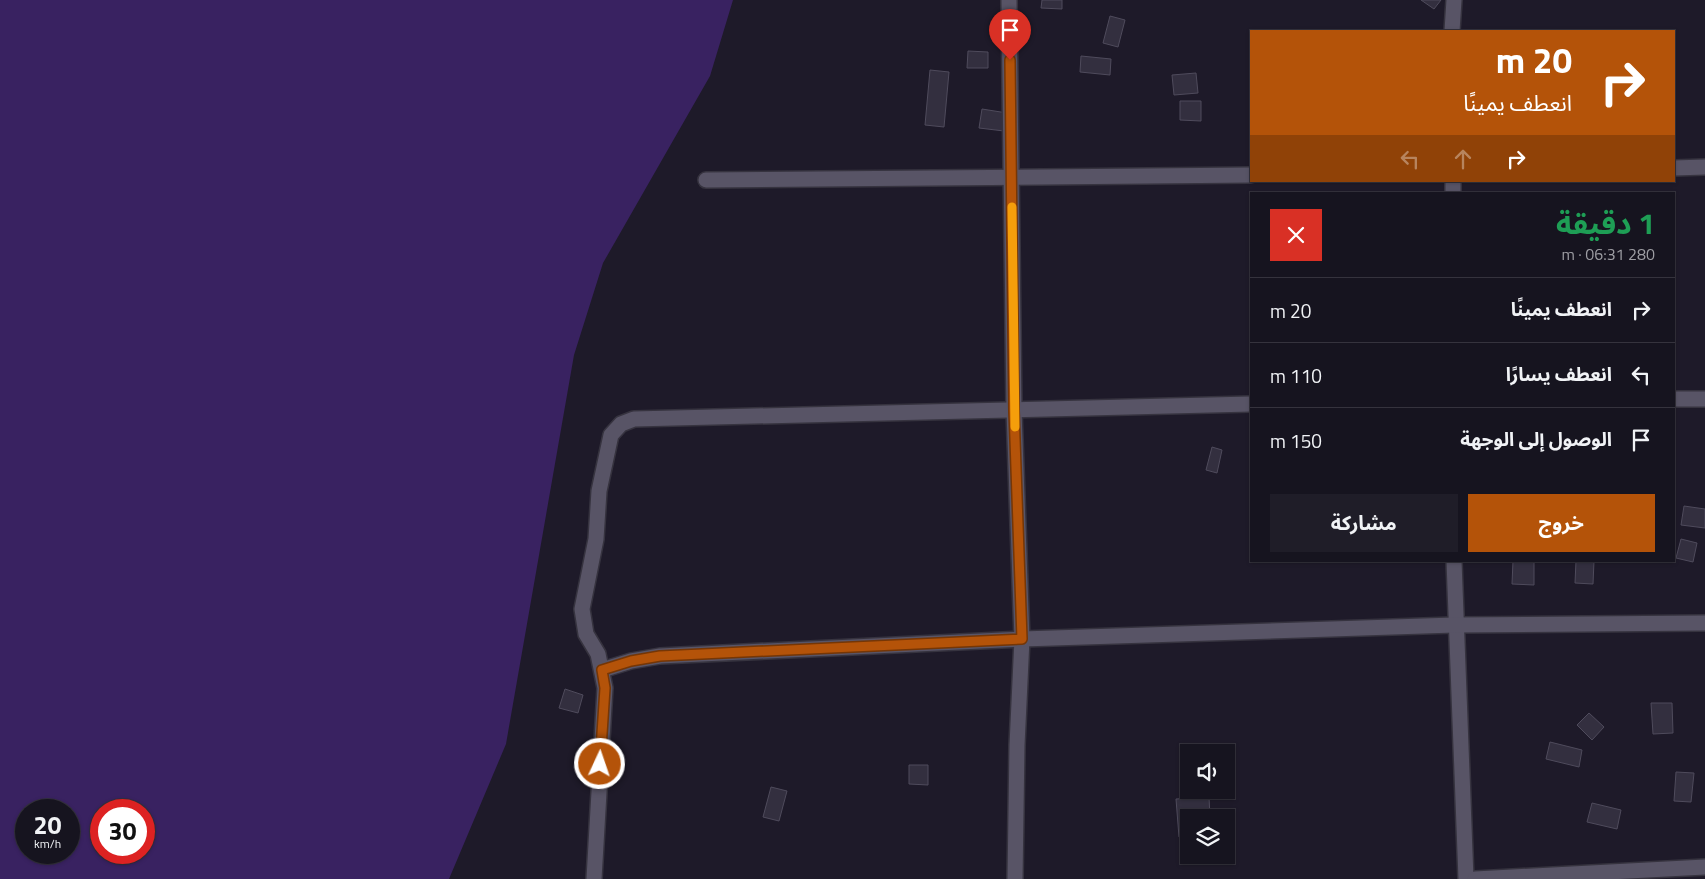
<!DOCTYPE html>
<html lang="ar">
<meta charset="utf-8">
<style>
body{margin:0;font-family:"Titillium Web","Noto Sans Arabic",sans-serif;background:#1f1d28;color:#f1f3f6;direction:rtl;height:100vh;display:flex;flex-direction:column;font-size:19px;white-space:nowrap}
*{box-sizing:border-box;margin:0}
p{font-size:16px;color:#9e9ea4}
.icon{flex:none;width:28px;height:28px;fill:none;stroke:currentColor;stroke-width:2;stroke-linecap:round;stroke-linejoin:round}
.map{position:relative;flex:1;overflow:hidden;direction:ltr}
.details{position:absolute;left:1250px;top:192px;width:425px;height:370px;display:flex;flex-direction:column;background:#16141f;border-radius:0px;box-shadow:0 1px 4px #0004,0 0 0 1px #35333d;direction:rtl}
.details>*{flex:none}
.top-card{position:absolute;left:1250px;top:30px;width:425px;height:152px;border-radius:0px;box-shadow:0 1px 4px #0004,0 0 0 1px #35333d;direction:rtl;background:#b45309;color:#fff;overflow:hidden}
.fabs{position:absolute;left:1180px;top:744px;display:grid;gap:10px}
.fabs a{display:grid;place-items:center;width:55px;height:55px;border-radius:0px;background:#16141f;box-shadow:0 1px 4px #0004,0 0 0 1px #35333d;font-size:25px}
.speed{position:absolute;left:15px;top:799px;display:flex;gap:10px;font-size:25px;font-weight:700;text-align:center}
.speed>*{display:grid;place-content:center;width:65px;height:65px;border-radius:50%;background:#16141f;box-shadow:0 1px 4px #0004,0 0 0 1px #35333d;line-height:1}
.speed small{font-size:12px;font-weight:400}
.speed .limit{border:8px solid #d22;background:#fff;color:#111}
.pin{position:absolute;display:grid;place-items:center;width:42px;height:42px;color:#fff;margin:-51px -21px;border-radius:50% 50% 50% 0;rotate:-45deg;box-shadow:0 0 5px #0007}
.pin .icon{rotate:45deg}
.me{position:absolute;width:55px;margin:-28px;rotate:3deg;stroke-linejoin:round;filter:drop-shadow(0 0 4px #0008)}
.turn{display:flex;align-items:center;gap:18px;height:105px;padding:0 20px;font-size:22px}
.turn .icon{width:65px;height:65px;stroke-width:2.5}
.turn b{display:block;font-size:35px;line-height:42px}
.lanes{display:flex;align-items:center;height:48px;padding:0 20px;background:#0003;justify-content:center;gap:25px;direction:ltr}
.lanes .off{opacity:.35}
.round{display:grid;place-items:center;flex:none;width:52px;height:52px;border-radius:0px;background:#1f1d28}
.overview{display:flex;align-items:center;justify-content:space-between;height:85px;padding:0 20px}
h1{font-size:30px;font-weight:700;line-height:38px;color:#1e9e55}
.primary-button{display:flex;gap:10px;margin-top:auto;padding:10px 20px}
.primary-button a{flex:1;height:58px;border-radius:0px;background:#b45309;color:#fff;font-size:20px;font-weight:700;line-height:58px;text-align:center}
.primary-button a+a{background:#1f1d28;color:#f1f3f6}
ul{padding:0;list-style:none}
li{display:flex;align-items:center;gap:15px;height:65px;padding:0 20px;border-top:1px solid #35333d}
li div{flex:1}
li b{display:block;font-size:19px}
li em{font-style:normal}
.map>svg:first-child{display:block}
.green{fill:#392261;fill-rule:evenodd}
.building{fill:#332f3f;stroke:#4f4b5c}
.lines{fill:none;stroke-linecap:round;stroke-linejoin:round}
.minor-casing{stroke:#36333f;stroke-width:18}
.minor{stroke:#585466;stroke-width:15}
.route-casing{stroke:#753606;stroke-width:12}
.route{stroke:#b45309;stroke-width:9}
.slow{stroke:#f59e0b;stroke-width:9}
</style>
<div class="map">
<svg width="1705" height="879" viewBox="0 0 1705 879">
<rect width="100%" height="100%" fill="#1e1a29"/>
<path class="green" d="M0,0H733L710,76L603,263L574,355L506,744L449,879H0ZM26,810H69V852H26ZM101,810H144V852H101Z"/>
<g class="building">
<polygon points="1042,0 1062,0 1062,9 1041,8"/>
<polygon points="1421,0 1441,0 1434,9"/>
<polygon points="1110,16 1125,20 1118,47 1103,43"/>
<polygon points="968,51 988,52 988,68 967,68"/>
<polygon points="1081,56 1111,59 1110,75 1080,72"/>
<polygon points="930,70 949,72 944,127 925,125"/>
<polygon points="1196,73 1198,93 1174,95 1172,75"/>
<polygon points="1180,101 1201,101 1201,121 1180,120"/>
<polygon points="982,109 1007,113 1004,131 979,128"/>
<polygon points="1212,447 1222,450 1217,473 1206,470"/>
<polygon points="1684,506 1705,509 1705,528 1681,525"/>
<polygon points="1681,539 1697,543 1693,562 1676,558"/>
<polygon points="1513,561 1534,561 1534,585 1512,584"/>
<polygon points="1576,561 1594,561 1593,584 1575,583"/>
<polygon points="565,689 583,695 578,713 559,708"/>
<polygon points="1651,703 1672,703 1673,733 1653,734"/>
<polygon points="1589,713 1604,727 1592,740 1577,725"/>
<polygon points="1550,742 1582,750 1579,767 1546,759"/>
<polygon points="909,765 928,765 928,785 909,784"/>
<polygon points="1676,772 1694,773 1691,802 1674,801"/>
<polygon points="771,787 787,791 779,821 763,817"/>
<polygon points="1209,797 1210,818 1189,818 1189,836 1179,837 1176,799"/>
<polygon points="1592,803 1621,810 1617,829 1587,822"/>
</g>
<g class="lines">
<defs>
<g id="minor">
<polyline points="1009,0 1014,411 1022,639 1017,745 1015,879"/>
<polyline points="1452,31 1454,0"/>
<polyline points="1674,168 1705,167"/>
<polyline points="706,180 1251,175"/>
<polyline points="1453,194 1453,181"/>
<polyline points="1674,399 1705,399"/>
<polyline points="1454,561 1466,879"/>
<polyline points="602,670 631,661 660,656 1022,639 1454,625 1705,623"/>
<polyline points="594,879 605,688 598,654 586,634 582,609 596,539 599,491 611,435 621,424 634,419 1251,404"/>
<polyline points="1475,879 1705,867"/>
</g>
</defs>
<use href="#minor" class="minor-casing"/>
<use href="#minor" class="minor"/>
</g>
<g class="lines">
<defs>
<polyline id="route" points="600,764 605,688 602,670 631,661 660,656 1022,639 1014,411 1010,60"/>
</defs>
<use href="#route" class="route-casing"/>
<use href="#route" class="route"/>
<polyline class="slow" points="1012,207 1015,427"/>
</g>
</svg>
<div class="fabs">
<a><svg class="icon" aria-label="sound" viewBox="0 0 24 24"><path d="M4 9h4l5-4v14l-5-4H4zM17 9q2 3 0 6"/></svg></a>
<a><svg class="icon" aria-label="layers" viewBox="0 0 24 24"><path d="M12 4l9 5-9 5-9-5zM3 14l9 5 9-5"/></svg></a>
</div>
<div class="speed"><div>20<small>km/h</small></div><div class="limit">30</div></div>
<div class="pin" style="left:1010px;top:60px;background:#d93025"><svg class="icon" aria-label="arrive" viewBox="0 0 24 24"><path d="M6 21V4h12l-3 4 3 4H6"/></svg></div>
<svg class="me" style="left:600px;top:764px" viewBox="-20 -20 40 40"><circle r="17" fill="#b45309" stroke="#fff" stroke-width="3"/><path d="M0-11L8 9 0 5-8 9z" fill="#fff"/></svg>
<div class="top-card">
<div class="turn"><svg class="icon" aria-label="right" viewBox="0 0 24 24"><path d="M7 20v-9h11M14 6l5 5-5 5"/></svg><div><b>20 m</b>انعطف يمينًا</div></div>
<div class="lanes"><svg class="icon off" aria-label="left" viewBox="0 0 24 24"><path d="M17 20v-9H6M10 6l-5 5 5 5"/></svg><svg class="icon off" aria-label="ahead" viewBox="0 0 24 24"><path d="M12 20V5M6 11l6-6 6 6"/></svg><svg class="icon" aria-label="right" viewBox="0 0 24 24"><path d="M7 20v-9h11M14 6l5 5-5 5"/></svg></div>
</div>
<section class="details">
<div class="overview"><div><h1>1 دقيقة</h1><p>280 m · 06:31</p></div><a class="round" style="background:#d93025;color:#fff"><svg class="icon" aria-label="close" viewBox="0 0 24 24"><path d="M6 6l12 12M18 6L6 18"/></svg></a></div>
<ul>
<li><svg class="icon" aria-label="right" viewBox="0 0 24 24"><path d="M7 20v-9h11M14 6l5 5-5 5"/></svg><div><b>انعطف يمينًا</b></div><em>20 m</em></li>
<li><svg class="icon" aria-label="left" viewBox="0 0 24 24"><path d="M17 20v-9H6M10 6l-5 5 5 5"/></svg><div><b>انعطف يسارًا</b></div><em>110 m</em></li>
<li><svg class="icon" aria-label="arrive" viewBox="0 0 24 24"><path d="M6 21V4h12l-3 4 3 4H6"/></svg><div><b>الوصول إلى الوجهة</b></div><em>150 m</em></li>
</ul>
<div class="primary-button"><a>خروج</a><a>مشاركة</a></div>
</section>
</div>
